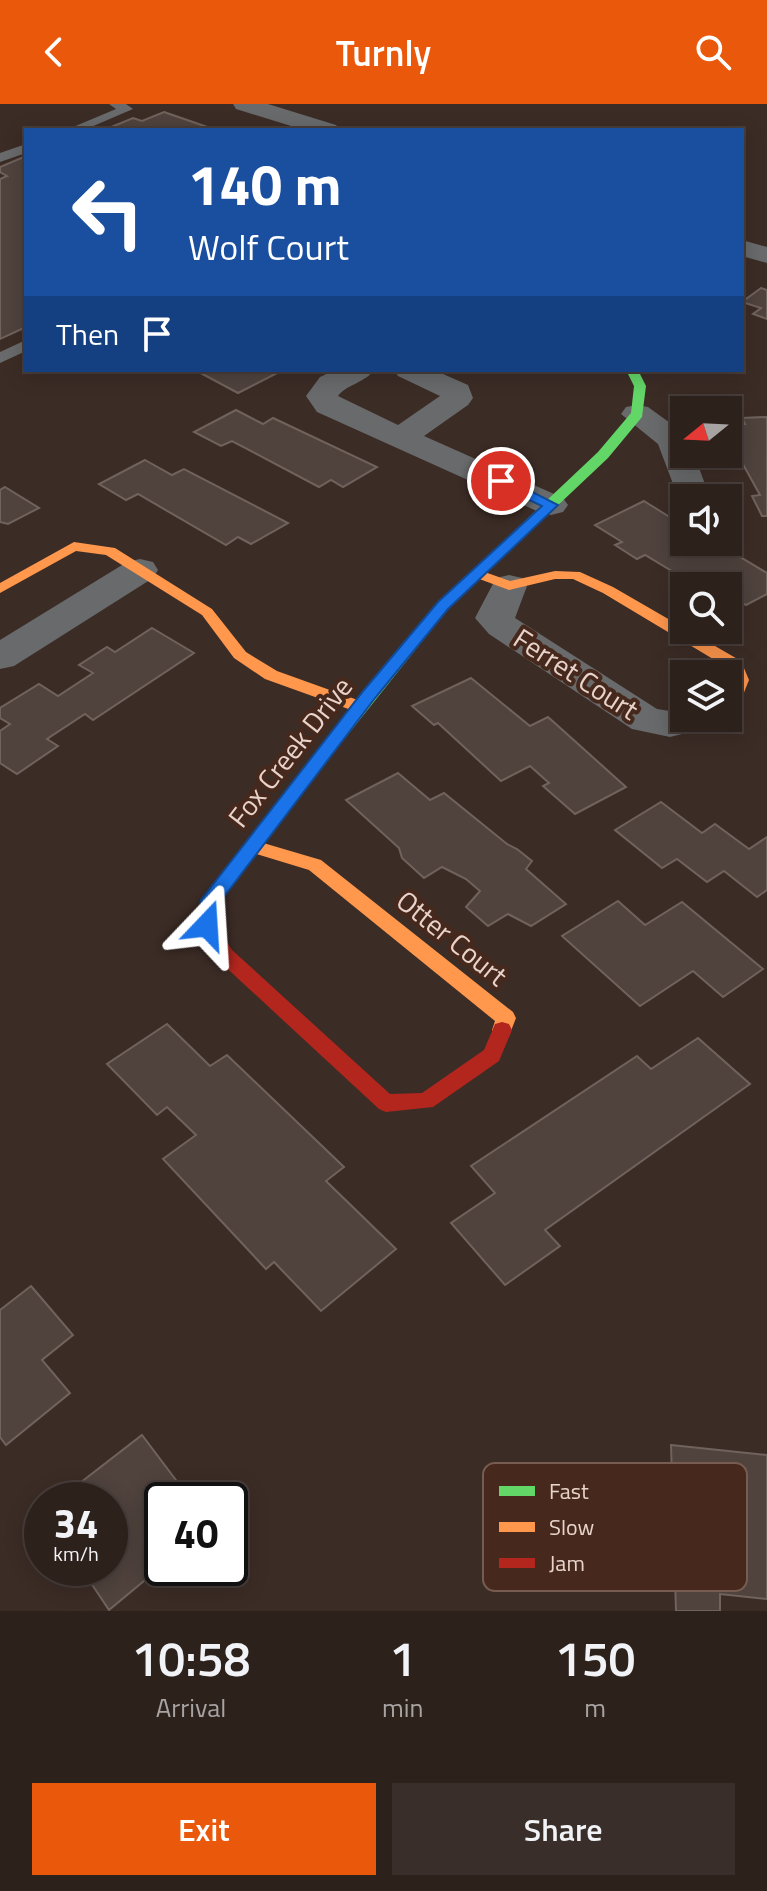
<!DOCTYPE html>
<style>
body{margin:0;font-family:"Titillium Web",sans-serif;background:#392e29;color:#f1f3f6;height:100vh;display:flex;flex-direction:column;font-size:30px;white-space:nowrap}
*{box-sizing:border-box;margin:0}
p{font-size:26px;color:#a7a3a3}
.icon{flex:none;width:44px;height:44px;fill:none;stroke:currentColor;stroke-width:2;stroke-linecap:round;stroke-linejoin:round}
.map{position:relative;height:1507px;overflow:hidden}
.drawer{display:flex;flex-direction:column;background:#2d211c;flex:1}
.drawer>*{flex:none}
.hud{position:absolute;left:24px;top:24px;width:720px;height:244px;border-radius:0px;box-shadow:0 4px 20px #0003,0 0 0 2px #483e3b;background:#1a4fa0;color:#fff;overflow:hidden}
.needle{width:52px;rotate:252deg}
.buttons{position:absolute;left:670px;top:292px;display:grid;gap:16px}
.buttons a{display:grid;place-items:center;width:72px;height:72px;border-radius:0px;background:#2d211c;box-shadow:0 4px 20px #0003,0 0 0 2px #483e3b;font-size:40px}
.speed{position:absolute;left:24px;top:1378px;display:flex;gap:16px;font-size:40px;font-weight:700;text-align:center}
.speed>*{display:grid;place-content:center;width:104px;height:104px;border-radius:50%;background:#2d211c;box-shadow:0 4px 20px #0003,0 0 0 2px #483e3b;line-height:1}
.speed small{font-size:20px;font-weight:400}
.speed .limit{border:4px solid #111;border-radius:12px;background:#fff;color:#111}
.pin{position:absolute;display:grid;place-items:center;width:68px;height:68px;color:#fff;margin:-34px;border:4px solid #fff;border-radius:50%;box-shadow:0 2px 8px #0007}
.me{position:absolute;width:88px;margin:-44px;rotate:20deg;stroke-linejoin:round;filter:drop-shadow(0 0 6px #0008)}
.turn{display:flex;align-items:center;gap:28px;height:168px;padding:0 32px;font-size:36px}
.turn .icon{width:104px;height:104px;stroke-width:2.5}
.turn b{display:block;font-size:56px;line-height:68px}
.then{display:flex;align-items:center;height:76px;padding:0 32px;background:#0003;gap:16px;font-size:30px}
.eta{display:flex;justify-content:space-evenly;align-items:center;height:136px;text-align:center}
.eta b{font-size:48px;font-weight:600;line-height:56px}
.cta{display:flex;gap:16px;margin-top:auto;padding:16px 32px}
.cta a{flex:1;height:92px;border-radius:0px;background:#ea580c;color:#fff;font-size:32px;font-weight:600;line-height:92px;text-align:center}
.cta a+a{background:#392e29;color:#f1f3f6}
header{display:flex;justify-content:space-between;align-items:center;height:104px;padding:0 32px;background:#ea580c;color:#fff;font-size:36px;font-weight:600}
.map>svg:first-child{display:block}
.building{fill:#50433e;stroke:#70625c;stroke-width:2}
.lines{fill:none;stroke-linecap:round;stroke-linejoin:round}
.lane{fill:#686a6b;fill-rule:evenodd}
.street{fill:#686a6b;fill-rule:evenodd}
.fast{fill:#63d668;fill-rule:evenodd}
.slow{fill:#ff974d;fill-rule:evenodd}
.jam{fill:#b3261e;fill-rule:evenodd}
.route{fill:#1a73e8;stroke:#114b97;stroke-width:2}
.labels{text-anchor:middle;stroke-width:8;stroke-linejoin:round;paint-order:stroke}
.street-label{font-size:28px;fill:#e8d4cc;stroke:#46291c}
.key{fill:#46291c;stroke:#775c51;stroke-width:2}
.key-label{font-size:22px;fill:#e8d4cc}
</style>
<header><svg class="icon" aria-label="back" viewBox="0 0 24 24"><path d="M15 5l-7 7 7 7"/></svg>Turnly<svg class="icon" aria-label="search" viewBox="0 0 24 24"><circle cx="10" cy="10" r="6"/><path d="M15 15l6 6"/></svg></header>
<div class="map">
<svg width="767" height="1507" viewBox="0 0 767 1507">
<rect width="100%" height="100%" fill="#3c2c26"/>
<g class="building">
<polygon points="164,8 216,26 104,26 133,14 142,17"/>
<polygon points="26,52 26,223 0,235 0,75 7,72 0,68 0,63"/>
<polygon points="761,184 767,186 767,215 753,210 761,204 742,198"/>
<polygon points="195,266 283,266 238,289"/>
<polygon points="236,306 263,320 273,314 377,363 343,383 331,376 319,383 232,337 221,342 194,328"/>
<polygon points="767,313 767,412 762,412 752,392 760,391 730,337 736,336 728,321 745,320 742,314"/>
<polygon points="145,356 172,371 184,365 288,419 251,440 238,433 226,441 138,390 126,396 99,380"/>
<polygon points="5,383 39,404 8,420 0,418 0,386"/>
<polygon points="644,397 684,422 684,438 720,441 767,469 767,490 746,501 728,490 728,482 686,482 670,472 675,469 645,451 637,455 615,441 622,438 595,421"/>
<polygon points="152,524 194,549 93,616 85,610 47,635 58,642 17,670 0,659 0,627 10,620 0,614 0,604 39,580 58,592 93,569 79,561 107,543 115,548"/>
<polygon points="471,574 530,622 548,613 626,683 575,710 543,682 549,679 530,662 501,677 438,619 434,621 412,602"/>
<polygon points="398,669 430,696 444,689 507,740 517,745 532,757 526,765 566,800 531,822 508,810 488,822 466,803 480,787 466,775 442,763 424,774 402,754 399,744 346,696"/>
<polygon points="661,698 702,729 715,720 749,745 767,733 767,786 757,793 724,767 707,778 677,755 662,764 615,726"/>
<polygon points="618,797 645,821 682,798 763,865 723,893 693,867 640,902 562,832"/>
<polygon points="167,920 210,962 227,951 344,1063 326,1077 396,1145 321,1207 274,1158 266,1165 163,1055 196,1031 167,1003 157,1011 107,960"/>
<polygon points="698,934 750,980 545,1126 560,1142 505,1181 451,1119 495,1089 471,1062 637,952 651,965"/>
<polygon points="31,1182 73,1231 42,1256 70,1289 6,1341 0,1333 0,1206"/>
<polygon points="142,1331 191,1396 162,1396 162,1462 109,1506 81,1464 110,1464 110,1396 58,1396"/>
<polygon points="671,1341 767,1351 767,1495 720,1490 720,1507 676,1507"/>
</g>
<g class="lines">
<g class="lane">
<polygon points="109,0 126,0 133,5 84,26 66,26 116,5"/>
<polygon points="26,40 26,49 0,58 0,49"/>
<polygon points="26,236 26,247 0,259 0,248"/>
</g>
<g class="street">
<polygon points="233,0 268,0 336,21 340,26 304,26 236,5"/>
<polygon points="742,136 767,143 767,159 742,152"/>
<path d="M335,266H374C365,279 347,280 338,292L398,321L440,292L398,272L394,266H434L468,281L473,294L468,301L424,332L563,394L568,401L563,408L551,411L539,408L317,308L306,292L320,273Z"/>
<polygon points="637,301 648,303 684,329 684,350 694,350 710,394 684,394 684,402 681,401 658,340 621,310 626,303"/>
<polygon points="140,455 153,458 158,466 153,474 14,562 0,565 0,536 127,458"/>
<polygon points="509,471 522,474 527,482 515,514 657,605 670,607 684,604 684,614 716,614 710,623 670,633 632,625 489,530 475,514 496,474"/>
</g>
<polygon class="fast" points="626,266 638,266 646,282 642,313 608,354 448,505 334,648 322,648 320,644 322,640 438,499 598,348 631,309 634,282"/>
<g class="slow">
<polygon points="74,438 115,444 212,505 246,548 277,567 366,599 368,603 360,608 354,607 265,575 234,554 202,511 106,451 76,447 0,489 0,479"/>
<polygon points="479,466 510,477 555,467 580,468 613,483 741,557 749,576 741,596 728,601 728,589 733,576 728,564 603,489 573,475 555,475 509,486 474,473 474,467"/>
<polygon points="253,736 321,756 513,908 516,914 509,932 502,934 495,932 492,926 495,917 309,766 247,747 244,742"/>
</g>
<polygon class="jam" points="328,638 336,644 217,802 216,821 232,846 390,990 422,989 484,946 495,920 502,918 509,920 512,926 499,957 433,1003 386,1008 379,1005 218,856 198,821 201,796 322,640"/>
</g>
<polygon class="route" points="501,372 558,401 448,505 375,594 217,802 214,826 201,826 198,821 201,796 364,586 438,498 542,402 496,380 494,377"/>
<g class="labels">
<g class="street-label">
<text transform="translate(576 570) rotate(33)" y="10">Ferret Court</text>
<text transform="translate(290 648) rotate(-52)" y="10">Fox Creek Drive</text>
<text transform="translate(452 834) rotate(39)" y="10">Otter Court</text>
</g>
</g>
<rect x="483" y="1359" width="264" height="128" rx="12" class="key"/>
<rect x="499" y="1382" width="36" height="10" fill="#63d668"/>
<rect x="499" y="1418" width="36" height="10" fill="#ff974d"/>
<rect x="499" y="1454" width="36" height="10" fill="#b3261e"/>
<g class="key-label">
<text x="549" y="1395">Fast</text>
<text x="549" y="1431">Slow</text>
<text x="549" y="1467">Jam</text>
</g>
</svg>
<div class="buttons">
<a><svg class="needle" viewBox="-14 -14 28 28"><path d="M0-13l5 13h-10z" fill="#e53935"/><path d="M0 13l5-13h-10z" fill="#a7a3a3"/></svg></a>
<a><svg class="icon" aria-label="sound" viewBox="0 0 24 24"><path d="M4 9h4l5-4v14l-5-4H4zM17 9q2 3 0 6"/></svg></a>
<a><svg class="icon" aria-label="search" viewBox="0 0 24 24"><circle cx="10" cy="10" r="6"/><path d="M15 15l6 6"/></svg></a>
<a><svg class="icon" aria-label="layers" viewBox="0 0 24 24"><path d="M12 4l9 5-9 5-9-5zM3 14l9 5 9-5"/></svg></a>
</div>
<div class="speed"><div>34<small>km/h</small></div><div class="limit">40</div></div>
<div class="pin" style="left:501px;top:377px;background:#d93025"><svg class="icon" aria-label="arrive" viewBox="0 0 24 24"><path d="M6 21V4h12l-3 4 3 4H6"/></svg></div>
<svg class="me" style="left:207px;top:821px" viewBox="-20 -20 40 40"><path d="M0-17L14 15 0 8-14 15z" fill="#1a73e8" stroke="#fff" stroke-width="4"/></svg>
<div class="hud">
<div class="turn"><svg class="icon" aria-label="left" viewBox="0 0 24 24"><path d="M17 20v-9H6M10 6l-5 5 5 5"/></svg><div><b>140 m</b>Wolf Court</div></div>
<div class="then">Then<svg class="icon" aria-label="arrive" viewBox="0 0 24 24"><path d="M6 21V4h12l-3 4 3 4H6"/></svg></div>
</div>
</div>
<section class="drawer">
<div class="eta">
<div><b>10:58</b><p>Arrival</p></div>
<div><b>1</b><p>min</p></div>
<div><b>150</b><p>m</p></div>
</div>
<div class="cta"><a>Exit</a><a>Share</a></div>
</section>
